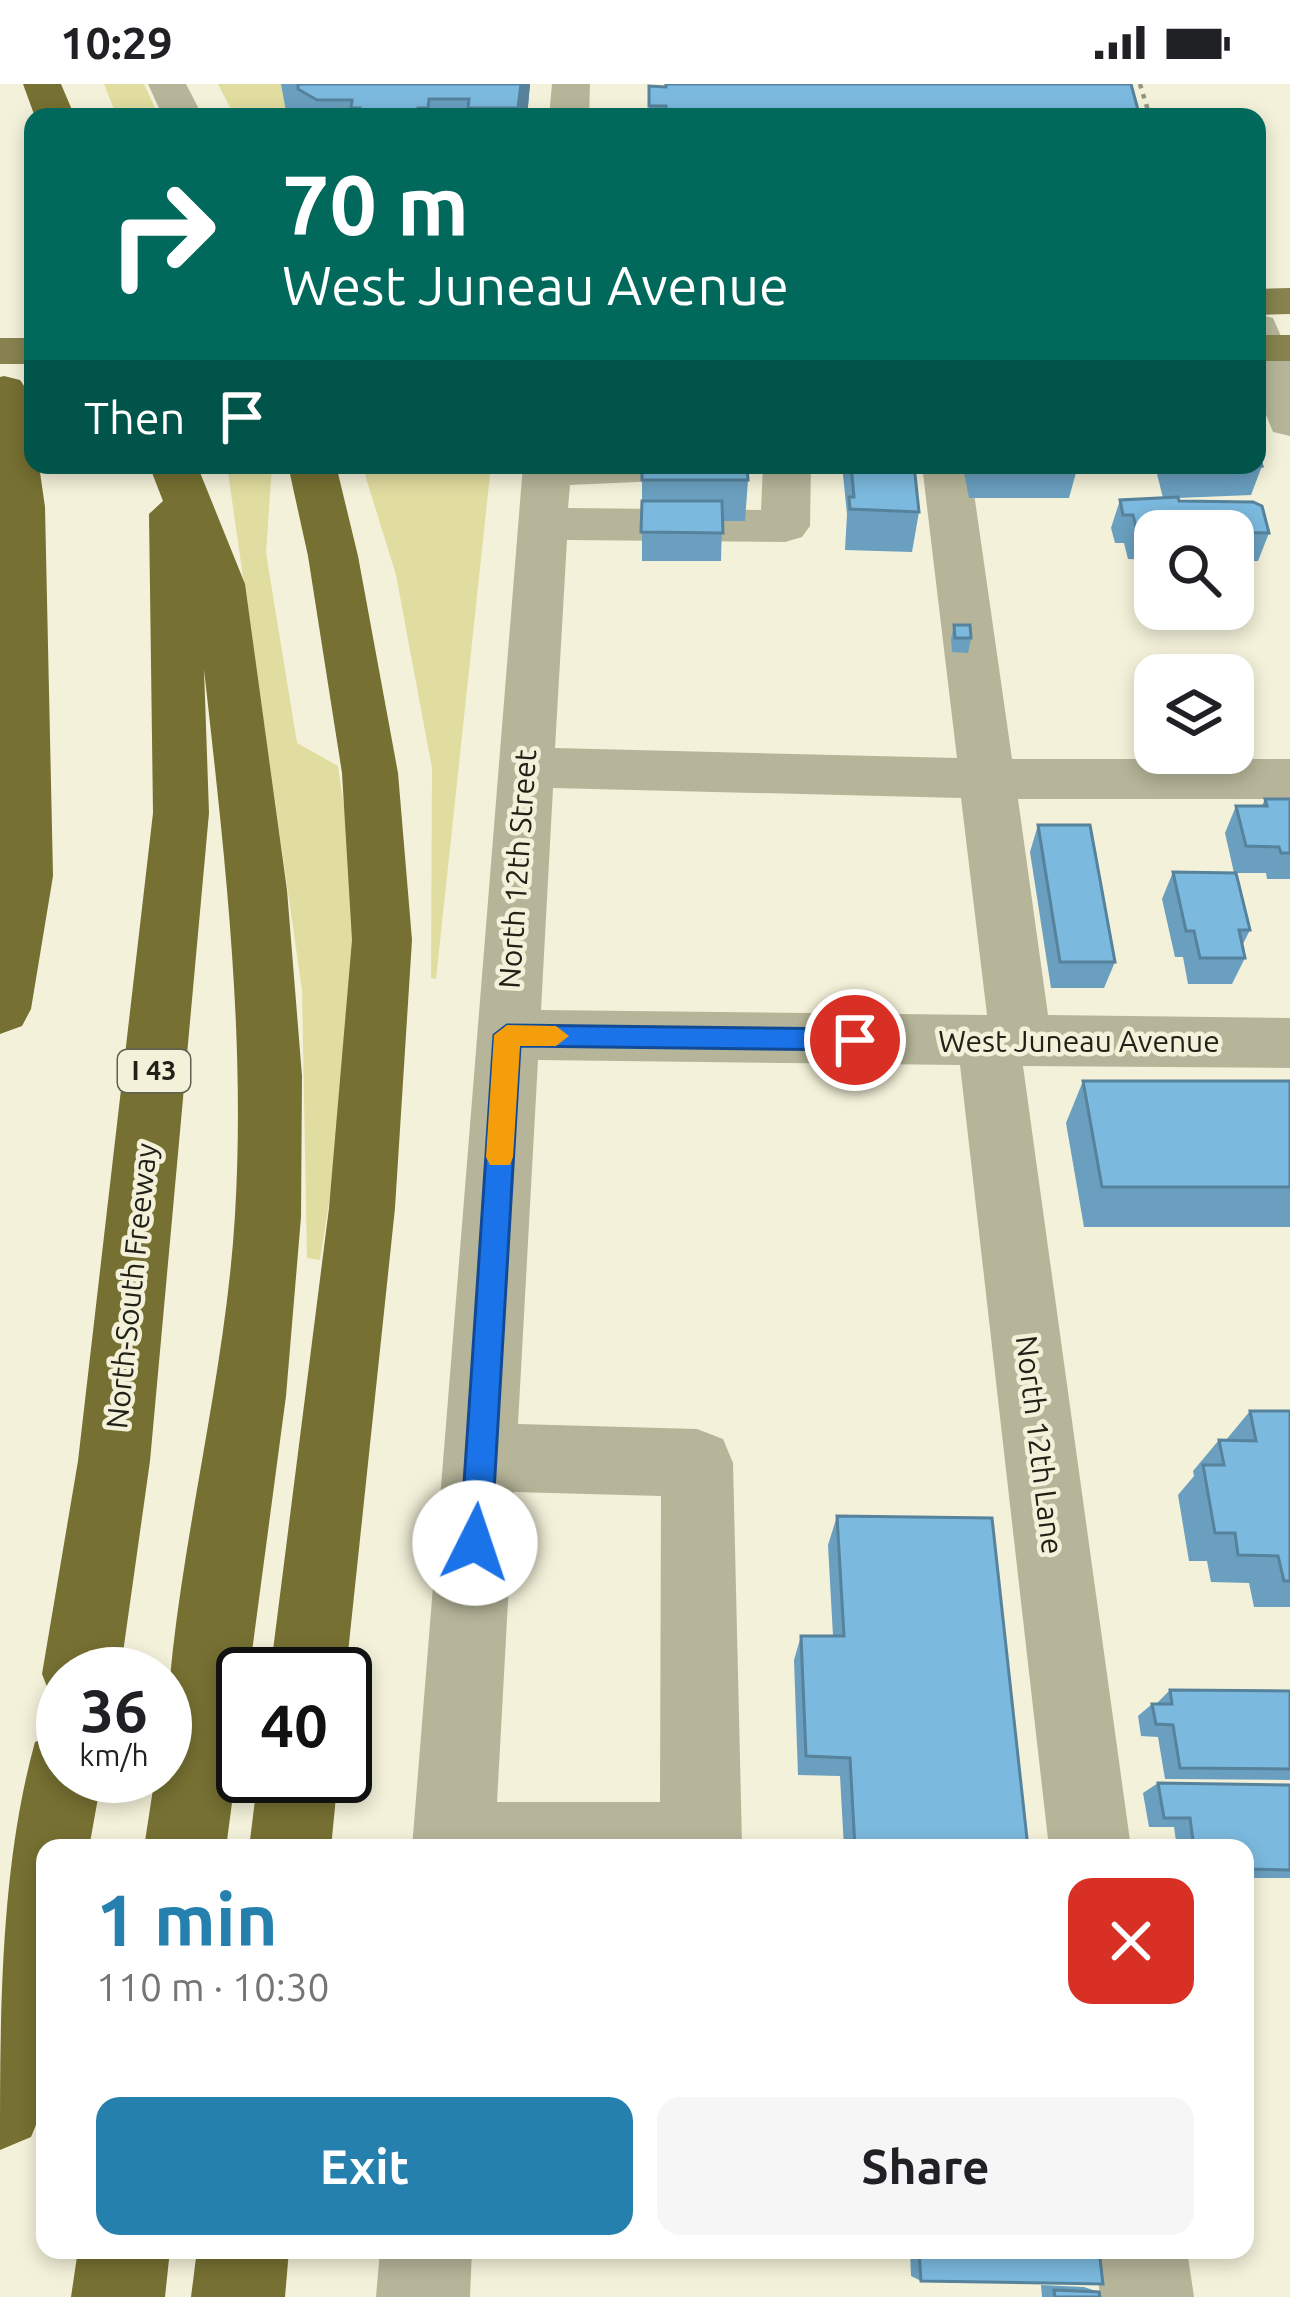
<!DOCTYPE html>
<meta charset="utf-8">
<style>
body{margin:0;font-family:Ubuntu,sans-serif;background:#f6f6f6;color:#202124;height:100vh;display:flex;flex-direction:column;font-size:45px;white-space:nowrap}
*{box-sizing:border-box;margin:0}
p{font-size:39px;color:#757577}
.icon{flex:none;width:66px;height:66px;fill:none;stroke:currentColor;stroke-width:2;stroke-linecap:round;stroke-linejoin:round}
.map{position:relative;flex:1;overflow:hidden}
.side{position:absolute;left:36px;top:1755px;width:1218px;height:420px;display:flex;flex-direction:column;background:#fff;border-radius:24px;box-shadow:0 6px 18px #0003}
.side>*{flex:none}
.guide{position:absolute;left:24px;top:24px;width:1242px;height:366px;border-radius:24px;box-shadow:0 6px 18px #0003;background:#00695c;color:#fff;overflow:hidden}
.controls{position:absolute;left:1134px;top:426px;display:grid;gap:24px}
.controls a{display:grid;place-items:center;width:120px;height:120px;border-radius:24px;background:#fff;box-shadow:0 6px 18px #0003;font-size:60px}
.speed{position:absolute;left:36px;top:1563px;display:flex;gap:24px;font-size:60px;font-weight:700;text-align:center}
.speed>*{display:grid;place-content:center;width:156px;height:156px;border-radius:50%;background:#fff;box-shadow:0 6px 18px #0003;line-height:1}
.speed small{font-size:30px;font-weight:400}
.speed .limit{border:6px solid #111;border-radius:18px;background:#fff;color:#111}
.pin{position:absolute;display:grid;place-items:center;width:102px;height:102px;color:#fff;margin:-51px;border:6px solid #fff;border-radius:50%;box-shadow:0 3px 12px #0007}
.me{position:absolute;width:132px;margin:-66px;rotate:4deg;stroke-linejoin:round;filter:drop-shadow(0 0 9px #0008)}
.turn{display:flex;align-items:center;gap:42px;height:252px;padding:0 60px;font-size:54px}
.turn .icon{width:156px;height:156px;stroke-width:2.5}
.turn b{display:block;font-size:84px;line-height:102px}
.then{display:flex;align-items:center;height:114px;padding:0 60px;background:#0003;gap:24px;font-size:45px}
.round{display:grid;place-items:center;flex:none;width:126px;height:126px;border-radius:24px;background:#f6f6f6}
.headline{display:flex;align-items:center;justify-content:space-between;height:204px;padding:0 60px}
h1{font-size:72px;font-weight:600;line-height:90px;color:#2580ae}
.cta{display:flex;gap:24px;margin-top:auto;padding:24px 60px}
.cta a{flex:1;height:138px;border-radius:24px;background:#2580ae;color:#fff;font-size:48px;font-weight:600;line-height:138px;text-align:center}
.cta a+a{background:#f6f6f6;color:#202124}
.status{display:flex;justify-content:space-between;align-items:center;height:84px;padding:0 60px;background:#fff;direction:ltr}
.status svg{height:33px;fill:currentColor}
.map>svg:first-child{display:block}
.green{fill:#e1dc9f}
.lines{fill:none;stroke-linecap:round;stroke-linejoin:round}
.path{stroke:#959483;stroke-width:4.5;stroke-dasharray:4.5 6;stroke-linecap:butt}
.minor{fill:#b6b599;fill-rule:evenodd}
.major{fill:#87824f;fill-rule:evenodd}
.highway{fill:#767032;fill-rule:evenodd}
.wall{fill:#6a9fbf}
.shaded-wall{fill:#56829b}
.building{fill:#7bb9de;stroke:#56829b;stroke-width:3}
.route{fill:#1a73e8;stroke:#114b97;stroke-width:3}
.slow{fill:#f59e0b}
.labels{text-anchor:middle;stroke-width:9;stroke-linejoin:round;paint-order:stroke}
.shield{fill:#f3f1d9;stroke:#605f52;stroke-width:3}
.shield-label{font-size:27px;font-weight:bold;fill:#212118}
.street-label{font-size:30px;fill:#212118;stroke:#f3f1d9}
</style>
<div class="status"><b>10:29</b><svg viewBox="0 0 49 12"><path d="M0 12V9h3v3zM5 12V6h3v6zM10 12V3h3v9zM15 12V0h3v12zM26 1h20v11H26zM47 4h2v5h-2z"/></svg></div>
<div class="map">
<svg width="1290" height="2213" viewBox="0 0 1290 2213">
<rect width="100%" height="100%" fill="#f3f1d9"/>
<g class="green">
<polygon points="104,0 144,0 159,33 117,33"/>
<polygon points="218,0 295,0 287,33 235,33"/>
<path d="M227,381H272L266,469L297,659L338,682C343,721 352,762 353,801C357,926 340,1053 320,1176L307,1174L302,906Z"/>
<polygon points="362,381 491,381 436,895 431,894 432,684 396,491"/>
</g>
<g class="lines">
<polyline class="path" points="1140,0 1150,33"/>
<g class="minor">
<polygon points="148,0 186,0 203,33 163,33"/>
<polygon points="552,0 590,0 589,33 549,33"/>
<polygon points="1257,230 1273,234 1290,273 1290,352 1273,348 1257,309"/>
<path d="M523,381H663L666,386L659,397L570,401L568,424L761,426L763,381H811L810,442L802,453L785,458L567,456L555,664L957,674L922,381H970L1012,675H1290V715H1018L1048,931L1290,934V984L1023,982L1131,1764H1049L960,981L538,976L518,1340L697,1345L723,1355L733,1379L742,1759L740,1764H412ZM553,704L961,714L987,931L541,926ZM514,1408L661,1412L660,1718H497Z"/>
<polygon points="380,2166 472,2166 470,2213 376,2213"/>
<polygon points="1095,2166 1187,2166 1194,2213 1100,2213"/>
</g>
<g class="major">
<polygon points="1290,204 1290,230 1257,231 1257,205"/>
<rect x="1257" y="251" width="33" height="26"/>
<rect x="0" y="254" width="33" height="26"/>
</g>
<g class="highway">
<polygon points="23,0 61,0 75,33 35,33"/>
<polygon points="4,292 20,296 27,306 33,381 39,381 45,423 53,792 31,925 22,942 0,950 0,293"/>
<path d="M149,381H197L245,500L287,806L302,992L301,1133L286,1312L249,1590H243V1636L226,1764H144L155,1692H165C165,1508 224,1317 235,1131C246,948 224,766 204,585L209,729L150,1377L120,1590H63V1622L53,1618L42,1590L78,1377L153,729L149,430L163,417Z"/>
<polygon points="288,381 336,381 358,472 398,689 412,856 395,1124 345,1597 345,1590 270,1590 329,1124 352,856 342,689 308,472"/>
<path d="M63,1646V1692H102L89,1764H45V2019L31,2053L0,2066C0,1932 0,1784 35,1658Z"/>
<polygon points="258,1692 338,1692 331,1764 249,1764"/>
<polygon points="78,2166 170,2166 165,2213 71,2213"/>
<polygon points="197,2166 289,2166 285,2213 191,2213"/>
</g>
</g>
<g class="wall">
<polygon points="281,0 530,0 527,33 287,33"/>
<polygon points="649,2 666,3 1140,33 649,33"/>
<polygon points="642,381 748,396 745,437 722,437 721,477 642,477"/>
<polygon points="842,381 914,381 919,428 912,468 845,466 847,430"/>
<polygon points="966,381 1076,381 1077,385 1069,414 969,414 964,388"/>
<polygon points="1158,381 1262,382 1251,411 1178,414 1179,417 1269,449 1258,477 1233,477 1233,447 1155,447 1155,476 1128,475 1124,459 1115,459 1111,444 1120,416 1163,414 1156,386"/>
<polygon points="954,541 971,554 968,569 952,568 951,555"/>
<polygon points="1265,715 1290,715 1290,795 1267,795 1266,789 1234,789 1225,749 1236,722 1262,722"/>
<polygon points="1038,741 1115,878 1104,904 1051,904 1030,768"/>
<polygon points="1173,788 1250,846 1242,862 1245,874 1232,900 1188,900 1183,873 1175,873 1162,815"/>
<polygon points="1083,997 1290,997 1290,1143 1084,1143 1066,1039"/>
<polygon points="1250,1327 1290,1327 1290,1523 1254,1523 1249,1499 1211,1498 1207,1477 1189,1477 1178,1411 1194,1392 1193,1387 1219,1356 1226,1356"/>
<polygon points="837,1432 1028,1764 844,1764 840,1692 798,1691 794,1576 801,1552 833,1552 828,1461"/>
<polygon points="1170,1606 1290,1607 1290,1696 1165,1695 1158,1653 1141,1652 1138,1632 1152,1620 1156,1620"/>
<polygon points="1158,1699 1290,1701 1290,1794 1245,1794 1245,1764 1177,1764 1174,1743 1149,1743 1143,1709"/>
<polygon points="910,2166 1099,2166 921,2197 911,2192"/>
<polygon points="1041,2201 1084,2203 1099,2208 1100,2213 1042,2213"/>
</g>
<polygon class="shaded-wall" points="521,0 530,0 527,33 519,33"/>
<g class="building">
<polygon points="298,0 521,0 518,24 468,24 469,15 429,15 428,24 418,24 418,30 359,30 360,24 351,24 352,16 317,16 298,5"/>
<polygon points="666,0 1131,0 1140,33 666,33 666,22 649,22 649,2 666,3"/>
<polygon points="1257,365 1262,382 1172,386 1171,381 1257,381"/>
<polygon points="642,381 747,381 748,396 642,396"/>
<polygon points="851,381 914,381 919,428 850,425 849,413 854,413"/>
<polygon points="974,381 1076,381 1077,385 974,385"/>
<polygon points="1178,413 1179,417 1253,418 1262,422 1269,449 1137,447 1133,431 1123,431 1120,416"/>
<polygon points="642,417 722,417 723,449 641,448"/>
<polygon points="954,541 970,541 971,554 955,554"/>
<polygon points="1265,715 1290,715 1290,769 1281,769 1279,763 1246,762 1236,722 1267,722"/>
<polygon points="1038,741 1090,741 1115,878 1060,878"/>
<polygon points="1173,788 1236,789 1250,846 1239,846 1245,874 1200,874 1194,847 1186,847"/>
<polygon points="1083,997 1290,997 1290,1103 1102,1103"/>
<polygon points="1250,1327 1290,1327 1290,1497 1284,1497 1278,1472 1238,1471 1235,1449 1215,1449 1203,1381 1224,1381 1219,1356 1256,1357"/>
<polygon points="837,1432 992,1434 1028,1764 855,1764 850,1674 806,1672 801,1552 844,1552"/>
<polygon points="1170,1606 1290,1607 1290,1685 1180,1684 1173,1641 1156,1640 1152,1620 1172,1620"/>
<polygon points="1158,1699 1290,1701 1290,1786 1245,1785 1245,1764 1194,1764 1190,1734 1164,1734"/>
<polygon points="919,2166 1099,2166 1103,2200 921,2197"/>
<polygon points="1054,2206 1099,2208 1100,2213 1055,2213"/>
</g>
<polygon class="route" points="507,941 855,945 868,956 855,966 520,962 491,1459 486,1470 475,1474 464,1470 460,1459 494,951"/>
<polygon class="slow" points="507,941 556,942 569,952 556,962 520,962 513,1073 510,1081 490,1081 486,1073 494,951"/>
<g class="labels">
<rect class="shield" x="118" y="966" width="72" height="42" rx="9"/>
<g class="shield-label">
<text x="154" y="996">I 43</text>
</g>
<g class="street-label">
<text transform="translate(518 785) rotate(-86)" y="10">North 12th Street</text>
<text x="1079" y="968">West Juneau Avenue</text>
<text transform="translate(132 1202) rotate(-84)" y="10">North-South Freeway</text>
<text transform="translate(1039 1361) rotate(83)" y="10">North 12th Lane</text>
</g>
</g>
</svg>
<div class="controls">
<a><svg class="icon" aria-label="search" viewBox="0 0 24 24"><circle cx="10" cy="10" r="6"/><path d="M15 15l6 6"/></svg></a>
<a><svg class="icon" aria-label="layers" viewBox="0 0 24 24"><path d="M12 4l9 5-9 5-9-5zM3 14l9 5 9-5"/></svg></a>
</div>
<div class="speed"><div>36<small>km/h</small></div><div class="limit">40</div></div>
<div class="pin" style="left:855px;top:956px;background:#d93025"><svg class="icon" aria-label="arrive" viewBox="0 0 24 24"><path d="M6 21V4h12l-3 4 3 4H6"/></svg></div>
<svg class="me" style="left:475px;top:1459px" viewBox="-20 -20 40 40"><circle r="19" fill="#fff"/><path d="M0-13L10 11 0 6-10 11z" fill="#1a73e8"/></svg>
<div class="guide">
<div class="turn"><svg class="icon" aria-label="right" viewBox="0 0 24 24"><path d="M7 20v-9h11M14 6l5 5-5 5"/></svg><div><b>70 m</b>West Juneau Avenue</div></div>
<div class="then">Then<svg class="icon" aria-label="arrive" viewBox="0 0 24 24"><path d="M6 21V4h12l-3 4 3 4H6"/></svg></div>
</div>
<section class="side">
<div class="headline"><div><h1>1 min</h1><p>110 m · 10:30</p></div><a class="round" style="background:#d93025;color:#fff"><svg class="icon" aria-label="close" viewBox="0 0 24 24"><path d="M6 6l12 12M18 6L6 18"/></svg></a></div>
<div class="cta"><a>Exit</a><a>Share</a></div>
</section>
</div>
